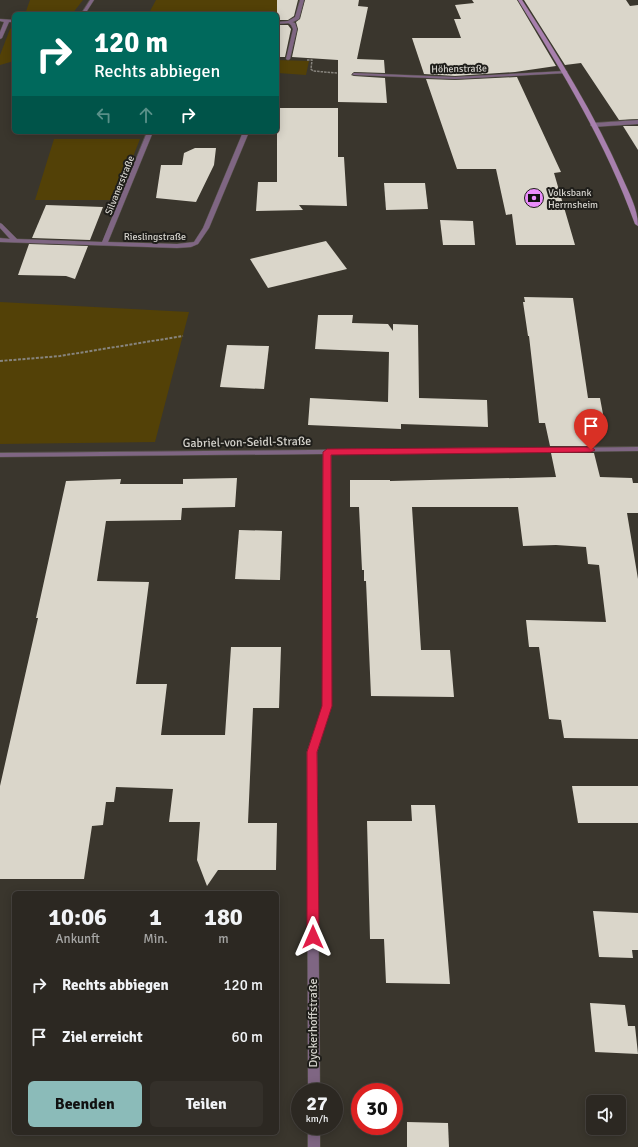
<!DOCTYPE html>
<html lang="de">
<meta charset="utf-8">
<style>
body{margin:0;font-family:Signika,sans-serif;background:#34302a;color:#f1f3f6;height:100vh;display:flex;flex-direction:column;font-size:15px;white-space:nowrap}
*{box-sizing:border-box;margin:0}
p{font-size:13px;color:#a6a6a5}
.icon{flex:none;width:22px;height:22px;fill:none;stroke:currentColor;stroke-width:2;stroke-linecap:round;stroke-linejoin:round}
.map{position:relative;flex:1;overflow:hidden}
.side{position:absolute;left:12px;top:891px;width:267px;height:244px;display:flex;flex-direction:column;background:#2c2822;border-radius:6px;box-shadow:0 2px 10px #0003,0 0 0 1px #484440}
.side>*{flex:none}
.top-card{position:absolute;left:12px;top:12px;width:267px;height:122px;border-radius:6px;box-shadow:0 2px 10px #0003,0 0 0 1px #484440;background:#00695c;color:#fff;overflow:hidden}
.controls{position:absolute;left:586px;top:1095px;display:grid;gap:8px}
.controls a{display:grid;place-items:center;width:40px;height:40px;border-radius:6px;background:#2c2822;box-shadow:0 2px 10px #0003,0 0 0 1px #484440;font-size:20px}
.speed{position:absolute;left:291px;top:1083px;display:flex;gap:8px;font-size:20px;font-weight:700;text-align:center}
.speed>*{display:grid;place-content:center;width:52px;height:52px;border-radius:50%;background:#2c2822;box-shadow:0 2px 10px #0003,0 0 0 1px #484440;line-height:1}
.speed small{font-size:10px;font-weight:400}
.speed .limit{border:6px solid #d22;background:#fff;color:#111}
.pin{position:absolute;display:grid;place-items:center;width:34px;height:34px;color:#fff;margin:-41px -17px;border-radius:50% 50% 50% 0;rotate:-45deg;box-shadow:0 0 4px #0007}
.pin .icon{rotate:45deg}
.me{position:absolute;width:44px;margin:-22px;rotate:0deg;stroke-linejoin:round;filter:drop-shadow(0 0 3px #0008)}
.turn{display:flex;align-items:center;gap:14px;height:84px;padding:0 16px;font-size:18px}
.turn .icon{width:52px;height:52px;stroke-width:2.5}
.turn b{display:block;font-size:28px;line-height:34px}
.lanes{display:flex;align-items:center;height:38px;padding:0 16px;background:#0003;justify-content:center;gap:20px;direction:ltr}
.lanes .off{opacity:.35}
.eta{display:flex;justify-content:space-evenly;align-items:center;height:68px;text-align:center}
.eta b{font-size:24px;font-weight:700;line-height:28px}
.button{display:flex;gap:8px;margin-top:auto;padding:8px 16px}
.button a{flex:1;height:46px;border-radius:6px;background:#8bbbb9;color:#111;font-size:16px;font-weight:700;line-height:46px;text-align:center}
.button a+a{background:#34302a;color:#f1f3f6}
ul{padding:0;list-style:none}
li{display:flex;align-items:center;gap:12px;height:52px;padding:0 16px}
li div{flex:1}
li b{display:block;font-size:15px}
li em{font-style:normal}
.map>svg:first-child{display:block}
.green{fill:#534107}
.building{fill:#dad6ca}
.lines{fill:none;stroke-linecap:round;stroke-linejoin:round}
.service-casing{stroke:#56524a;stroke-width:1}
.minor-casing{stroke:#56524a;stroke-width:1}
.secondary-casing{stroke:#56524a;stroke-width:1}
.path-far1{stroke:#87847d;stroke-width:1.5;stroke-dasharray:2.5 1;stroke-linecap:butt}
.path{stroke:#87847d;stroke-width:2;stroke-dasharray:3 1.5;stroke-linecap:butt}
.service{fill:#7f6683;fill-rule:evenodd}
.minor{fill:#7f6683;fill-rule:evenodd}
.secondary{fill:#a880ae;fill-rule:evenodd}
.route{fill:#e11d48;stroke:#92132f}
.labels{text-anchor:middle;stroke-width:4;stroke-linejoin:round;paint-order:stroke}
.far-street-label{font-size:10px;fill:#d4d2cc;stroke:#1f1e1a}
.far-poi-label{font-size:10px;fill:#d4d2cc;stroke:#1f1e1a;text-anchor:start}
.street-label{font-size:12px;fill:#d4d2cc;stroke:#1f1e1a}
</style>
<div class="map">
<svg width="638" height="1147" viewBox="0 0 638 1147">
<rect width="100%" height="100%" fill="#3a362d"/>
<g class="green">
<polygon points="30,0 83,0 72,14 25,14"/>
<polygon points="156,0 294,0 277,14 149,13"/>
<polygon points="14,26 14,61 0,65 0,55 10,29"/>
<polygon points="277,60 309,61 306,75 278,73"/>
<polygon points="54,139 140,139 116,200 35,200"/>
<polygon points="0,302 189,312 155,442 0,444"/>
</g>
<g class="building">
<polygon points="277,0 298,0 294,16 288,20 277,20"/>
<polygon points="305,0 359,0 358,6 368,7 357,59 384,60 385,73 354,72 351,75 354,76 385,78 387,103 338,102 338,60 292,57 298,29 296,22 300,19"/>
<polygon points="472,0 517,0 556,66 515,72 455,76 424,74 412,38 461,38 454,19 461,19 455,5 474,3"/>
<polygon points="524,0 626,0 630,6 638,5 638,119 619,120 581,63 565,65"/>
<polygon points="277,25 288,25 291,29 285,57 277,57"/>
<polygon points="517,77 561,172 554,173 575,245 516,245 512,214 506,215 496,169 457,169 426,79 455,80"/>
<polygon points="277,108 338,108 338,157 344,157 347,206 299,205 303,210 256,211 258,182 277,182"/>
<polygon points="623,126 638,126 638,150"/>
<polygon points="195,148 216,148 214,165 196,202 156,198 161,165 182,165 184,153"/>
<polygon points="384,183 425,183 428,209 386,210"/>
<polygon points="46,205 76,206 103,207 90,240 32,238"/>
<polygon points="440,220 473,221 475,245 443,245"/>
<polygon points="326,241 347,269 268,288 250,259"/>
<polygon points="29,244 88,246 75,279 66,276 18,275"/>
<polygon points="524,297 573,298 588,398 600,398 605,425 587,424 593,446 550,446 545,423 539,423 529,336 528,336 523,302 525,302"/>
<polygon points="318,315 353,315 352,323 388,324 393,331 393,324 418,325 419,398 487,400 488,427 401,424 401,429 308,425 310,398 388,402 389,352 315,349"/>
<polygon points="227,345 269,346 264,389 220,387"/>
<polygon points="551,453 594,453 600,477 632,478 633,483 638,483 638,513 627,513 638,579 638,739 564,738 561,720 549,719 539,647 529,647 526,620 606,622 599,565 588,564 586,547 556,545 523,546 518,507 412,507 421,650 450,650 454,697 371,696 366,581 364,581 364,570 362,570 359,507 350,507 350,480 390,480 390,481 556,477"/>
<polygon points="237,478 235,507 182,508 181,520 106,521 97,581 149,582 136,684 167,684 161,735 225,735 231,647 281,647 279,708 253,708 248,823 277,823 276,870 218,870 207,886 197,860 200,822 169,822 173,789 116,787 114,802 106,802 103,825 92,826 84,879 0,879 0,786 38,618 36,618 66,481 121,479 120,484 183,484 183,479"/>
<polygon points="239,530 282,531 280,580 235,579"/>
<polygon points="572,786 638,786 638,823 578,823"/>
<polygon points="411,805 435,805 450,984 386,983 384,939 370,939 367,821 412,821"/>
<polygon points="593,911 638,913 638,950 632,950 633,958 599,957"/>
<polygon points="590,1003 625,1005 628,1026 635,1026 638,1054 595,1052"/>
<polygon points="407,1122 448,1123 449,1147 407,1147"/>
</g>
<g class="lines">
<defs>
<polygon id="service" points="289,21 295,23 297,29 290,59 288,60 286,59 293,29 291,25 287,22"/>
<g id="minor">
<polygon points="90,0 94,0 85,14 81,14"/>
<polygon points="300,0 304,0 299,19 291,23 277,24 277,22 288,21 295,17"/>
<polygon points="0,19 14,20 14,22 9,22 2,38 0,39 0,32 4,22 0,21"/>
<polygon points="565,71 567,71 567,73 455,79 354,75 352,74 354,73 455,77"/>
<polygon points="638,120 638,124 593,127 590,125 593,123"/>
<polygon points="147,132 153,132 108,242 177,244 194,242 203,228 243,132 249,132 209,228 198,244 191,247 177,248 0,242 0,238 10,239 0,228 0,223 2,224 17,239 102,242"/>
<polygon points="638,447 638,451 331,454 331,706 317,752 320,1092 308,1092 307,752 323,706 323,454 0,457 0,453"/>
<rect x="308" y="1126" width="12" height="21"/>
</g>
<path id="secondary" d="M518,0H522C559,57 595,115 622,177C629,193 638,209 638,226L635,224C606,143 563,73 518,0Z"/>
</defs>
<use href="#service" class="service-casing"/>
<use href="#minor" class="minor-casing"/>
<use href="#secondary" class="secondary-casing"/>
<polyline class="path-far1" points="307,60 312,60 311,69 313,71 337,73"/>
<polyline class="path" points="0,361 60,356 183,336"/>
<use href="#service" class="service"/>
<use href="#minor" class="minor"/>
<use href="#secondary" class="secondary"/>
</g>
<polygon class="route" points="591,447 595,450 591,452 331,455 332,706 317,752 319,937 317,941 313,943 309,941 307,937 307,752 322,706 323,452 327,449"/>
<defs>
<symbol id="bank-disc" viewBox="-11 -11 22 22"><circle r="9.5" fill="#eb8dfc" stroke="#1f1e1a"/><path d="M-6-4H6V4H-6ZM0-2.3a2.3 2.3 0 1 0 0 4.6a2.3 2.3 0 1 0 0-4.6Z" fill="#111"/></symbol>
</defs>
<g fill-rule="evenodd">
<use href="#bank-disc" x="523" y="187" width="22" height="22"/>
</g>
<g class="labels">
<g class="far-street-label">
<text transform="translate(459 68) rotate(-1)" y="4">Höhenstraße</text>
<text transform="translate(119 185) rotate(-68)" y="4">Silvanerstraße</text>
<text x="155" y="240">Rieslingstraße</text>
</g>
<g class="far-poi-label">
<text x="548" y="196">Volksbank<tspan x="548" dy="12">Herrnsheim</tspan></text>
</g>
<g class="street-label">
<text transform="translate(247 442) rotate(-1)" y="4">Gabriel-von-Seidl-Straße</text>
<text transform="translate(313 1023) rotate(-90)" y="4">Dyckerhoffstraße</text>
</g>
</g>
</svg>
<div class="controls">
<a><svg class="icon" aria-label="sound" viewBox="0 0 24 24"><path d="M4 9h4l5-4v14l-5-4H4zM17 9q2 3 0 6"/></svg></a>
</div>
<div class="speed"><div>27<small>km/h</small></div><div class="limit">30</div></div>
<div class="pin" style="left:591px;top:450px;background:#d93025"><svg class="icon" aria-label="arrive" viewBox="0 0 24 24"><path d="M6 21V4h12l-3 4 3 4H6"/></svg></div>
<svg class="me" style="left:313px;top:937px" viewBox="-20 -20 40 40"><path d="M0-17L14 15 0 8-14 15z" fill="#e11d48" stroke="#fff" stroke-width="4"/></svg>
<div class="top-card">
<div class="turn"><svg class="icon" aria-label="right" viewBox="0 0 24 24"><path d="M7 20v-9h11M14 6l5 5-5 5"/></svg><div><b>120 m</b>Rechts abbiegen</div></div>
<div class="lanes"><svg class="icon off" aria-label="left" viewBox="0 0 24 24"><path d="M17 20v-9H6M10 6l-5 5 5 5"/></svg><svg class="icon off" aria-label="ahead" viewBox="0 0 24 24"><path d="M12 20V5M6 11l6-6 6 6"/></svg><svg class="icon" aria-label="right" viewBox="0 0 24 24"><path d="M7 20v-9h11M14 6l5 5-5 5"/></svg></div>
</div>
<section class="side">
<div class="eta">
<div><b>10:06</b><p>Ankunft</p></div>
<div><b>1</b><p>Min.</p></div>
<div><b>180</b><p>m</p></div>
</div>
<ul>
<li><svg class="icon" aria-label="right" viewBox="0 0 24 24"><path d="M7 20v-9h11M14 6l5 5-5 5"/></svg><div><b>Rechts abbiegen</b></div><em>120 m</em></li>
<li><svg class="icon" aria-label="arrive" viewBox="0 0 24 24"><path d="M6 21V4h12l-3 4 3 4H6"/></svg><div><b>Ziel erreicht</b></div><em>60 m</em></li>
</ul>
<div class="button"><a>Beenden</a><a>Teilen</a></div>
</section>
</div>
